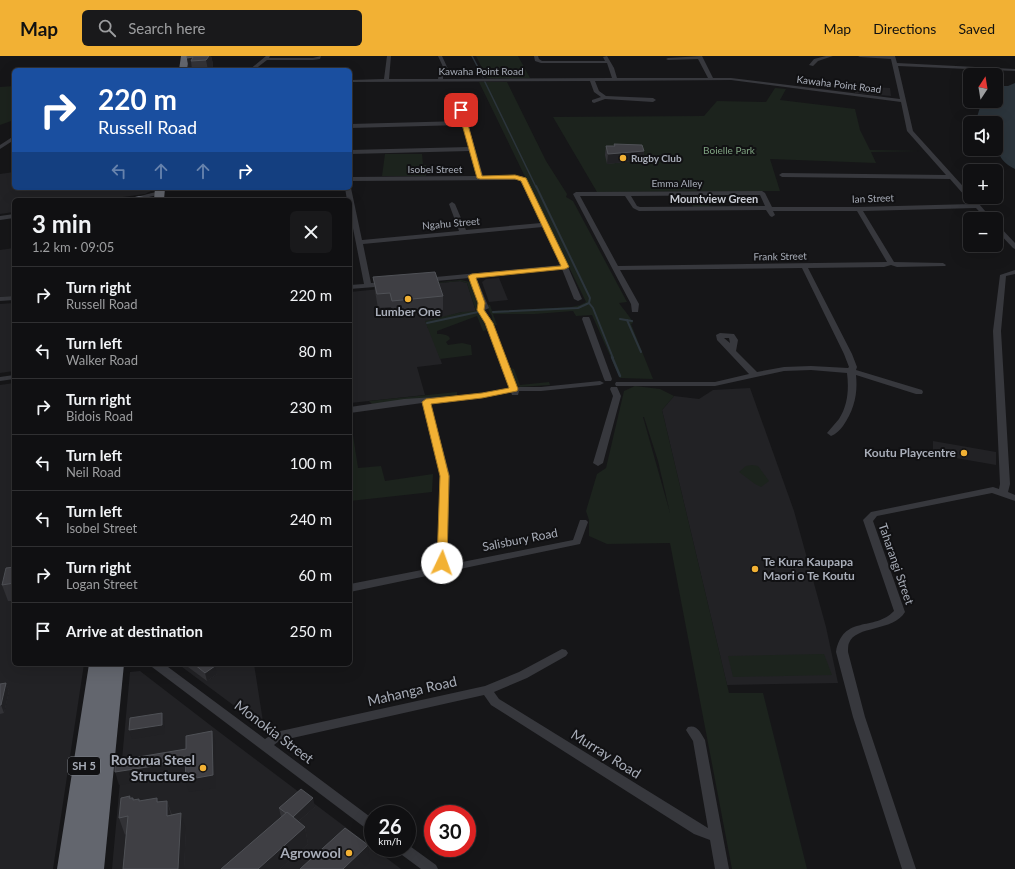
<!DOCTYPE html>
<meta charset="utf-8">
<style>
body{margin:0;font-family:Lato,sans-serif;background:#19191b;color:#f1f3f6;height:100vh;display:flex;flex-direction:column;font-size:15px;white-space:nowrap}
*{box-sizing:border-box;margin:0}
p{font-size:13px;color:#9c9d9f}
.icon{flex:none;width:22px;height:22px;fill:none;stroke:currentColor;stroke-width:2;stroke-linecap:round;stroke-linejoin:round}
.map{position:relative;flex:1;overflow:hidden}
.details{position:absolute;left:12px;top:142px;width:340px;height:468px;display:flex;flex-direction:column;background:#101012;border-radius:6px;box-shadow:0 4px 16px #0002,0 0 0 1px #303032}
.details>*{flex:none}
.guide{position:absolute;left:12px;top:12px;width:340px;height:122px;border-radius:6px;box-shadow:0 4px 16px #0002,0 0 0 1px #303032;background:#1a4fa0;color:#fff;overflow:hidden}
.needle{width:26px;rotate:12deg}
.fabs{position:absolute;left:963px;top:12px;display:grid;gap:8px}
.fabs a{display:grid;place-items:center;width:40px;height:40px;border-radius:6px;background:#101012;box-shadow:0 4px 16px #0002,0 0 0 1px #303032;font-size:20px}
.speed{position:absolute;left:364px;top:749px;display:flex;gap:8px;font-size:20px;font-weight:700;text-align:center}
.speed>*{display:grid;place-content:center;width:52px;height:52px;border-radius:50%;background:#101012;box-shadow:0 4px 16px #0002,0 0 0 1px #303032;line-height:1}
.speed small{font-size:10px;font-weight:400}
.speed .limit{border:6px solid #d22;background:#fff;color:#111}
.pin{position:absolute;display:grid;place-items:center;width:34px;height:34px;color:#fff;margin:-17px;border-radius:8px;box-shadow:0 2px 6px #0006}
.me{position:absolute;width:44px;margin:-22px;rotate:3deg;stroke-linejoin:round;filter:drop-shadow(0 0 3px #0008)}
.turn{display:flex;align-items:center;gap:14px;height:84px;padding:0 20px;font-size:18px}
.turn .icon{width:52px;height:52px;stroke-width:2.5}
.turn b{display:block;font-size:28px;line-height:34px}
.lanes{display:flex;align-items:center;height:38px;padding:0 20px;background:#0003;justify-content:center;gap:20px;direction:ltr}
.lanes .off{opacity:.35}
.round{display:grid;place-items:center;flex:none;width:42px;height:42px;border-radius:6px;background:#19191b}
.overview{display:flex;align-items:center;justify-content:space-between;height:68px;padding:0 20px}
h1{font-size:24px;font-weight:700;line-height:30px}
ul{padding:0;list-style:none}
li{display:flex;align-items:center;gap:12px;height:56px;padding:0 20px;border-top:1px solid #303032}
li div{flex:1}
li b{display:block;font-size:15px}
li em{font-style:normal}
header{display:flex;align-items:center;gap:24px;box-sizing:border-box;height:56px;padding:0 20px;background:#f2b134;color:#111}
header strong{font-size:19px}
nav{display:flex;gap:22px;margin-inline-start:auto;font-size:14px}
.search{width:280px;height:36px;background:#19191b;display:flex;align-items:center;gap:10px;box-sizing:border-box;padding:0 14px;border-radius:6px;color:#9c9d9f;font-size:15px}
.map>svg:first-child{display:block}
.built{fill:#222225}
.green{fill:#1c231d;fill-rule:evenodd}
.water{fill:#2c353c}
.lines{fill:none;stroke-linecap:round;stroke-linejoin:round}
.stream-far2{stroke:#2c353c;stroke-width:1.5}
.stream-far1{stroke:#2c353c;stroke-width:2}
.stream{stroke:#2c353c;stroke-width:2.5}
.street{fill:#37383d;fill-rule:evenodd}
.highway{fill:#63666e;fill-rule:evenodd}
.wall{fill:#323236}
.shaded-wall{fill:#212124}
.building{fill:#3f3f44;stroke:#4f5156}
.route{fill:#f2b134;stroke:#9d7322}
.poi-dot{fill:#f2b134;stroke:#111113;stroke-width:1.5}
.labels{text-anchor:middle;stroke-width:4;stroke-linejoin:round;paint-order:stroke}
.far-street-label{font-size:10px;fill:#a8adb8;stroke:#111113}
.far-park-label{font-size:10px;fill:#7fa381;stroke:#111113}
.far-poi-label{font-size:10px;font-weight:bold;fill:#a8adb8;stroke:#111113;text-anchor:start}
.far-neighbourhood-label{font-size:11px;font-weight:bold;fill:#c9ccd4;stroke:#111113}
.shield{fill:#111113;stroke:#7b7e86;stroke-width:1}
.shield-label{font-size:11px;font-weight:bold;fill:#a8adb8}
.poi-label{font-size:12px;font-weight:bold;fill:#a8adb8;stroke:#111113}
.street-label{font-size:12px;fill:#a8adb8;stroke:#111113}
.near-street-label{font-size:14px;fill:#a8adb8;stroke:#111113}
.near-poi-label{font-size:14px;font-weight:bold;fill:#a8adb8;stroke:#111113;text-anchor:end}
</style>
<header>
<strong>Map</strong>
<div class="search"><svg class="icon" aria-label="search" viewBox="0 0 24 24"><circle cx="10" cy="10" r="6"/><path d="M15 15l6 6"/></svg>Search here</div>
<nav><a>Map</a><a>Directions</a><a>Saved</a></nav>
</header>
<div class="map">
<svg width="1015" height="813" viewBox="0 0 1015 813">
<rect width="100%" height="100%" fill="#161618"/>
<g class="built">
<polygon points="855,30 890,32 891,40 855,37"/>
<polygon points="14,116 14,132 152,132 151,135 145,138 101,144 14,144 14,156 0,158 0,118"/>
<polygon points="14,192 14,240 0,241 0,194"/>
<polygon points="499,222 508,244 489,246 482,226 486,223"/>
<polygon points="460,225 467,227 476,256 462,256 441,262 427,271 430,273 442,308 417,311 425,339 350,347 350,236"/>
<polygon points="14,247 14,315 0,317 0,248"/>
<polygon points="14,327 14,608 84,608 53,813 0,813 0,329"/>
<polygon points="750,332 794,455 826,571 838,627 727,629 662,354 674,340 699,343 713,334"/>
<polygon points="933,385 996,396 996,409 933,398"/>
<polygon points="178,608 254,608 264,672"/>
<polygon points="140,615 214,672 401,813 112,813 130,616"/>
</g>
<g class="green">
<polygon points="476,0 518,0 530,22 487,22"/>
<path d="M479,26H507L546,105L567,138L566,141L573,145L627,246L619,247C623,253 630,260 633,267L631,268L653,323L620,322L592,259L576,260L573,255L535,258H493L497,269H493L492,260L486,249H490L492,255L571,251L580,249L586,246Z"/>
<polygon points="14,30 14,64 0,69 0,31"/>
<polygon points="775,32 786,33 780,44 855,53 860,74 870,94 920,95 871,96 876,107 770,103 780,135 597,136 553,61 704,60 717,45 766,46"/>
<polygon points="385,98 422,98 423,109 426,109 426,120 382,120"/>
<polygon points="705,138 710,151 693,151 689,139"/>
<path d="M461,224L470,226L478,248L479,257L482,261L487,274L483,275L477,260L437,275V278C441,278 449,278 450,283L446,286L448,289L462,287L471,289L472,299L440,303L425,265L462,256L476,255L467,227L460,225L371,233Z"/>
<polygon points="510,312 514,313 520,329 549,326 550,329 519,331 516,328"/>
<path d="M635,330L660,333L674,340L662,354L729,637H763L807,813H732L670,487L607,488L589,480V464L586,455L597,418L606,412L624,335ZM644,361L658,405L670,457L643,361Z"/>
<polygon points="457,336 457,339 372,348 369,345"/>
<polygon points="350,359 358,412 381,410 385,425 433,418 432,436 350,445"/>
<polygon points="752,409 758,410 769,425 761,431 755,428 739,416 746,410"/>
<polygon points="824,598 832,619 733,621 728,600"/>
</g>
<path class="water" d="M1015,27V113C994,103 996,87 996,67H979L977,61L982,45H996V30H1008Z"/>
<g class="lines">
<g class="stream-far2">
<polyline points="472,0 483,21"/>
<polyline points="485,26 536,131"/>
</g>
<g class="stream-far1">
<polyline points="589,247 593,252 613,302"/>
<polyline points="493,256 578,252 589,247 590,242 536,130"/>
<polyline points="620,263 632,265"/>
<polyline points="627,264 641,296"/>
<polyline points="427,267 478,256"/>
</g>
<polyline class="stream" points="612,301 620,320"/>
<g class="street">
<polygon points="266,0 270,0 269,2 313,2 321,0 320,3 313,4 267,4 254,14 249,14"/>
<path d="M387,0H391L389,23H438L439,18L444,13L438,0H442L448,13L443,18V23L612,22L607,7H541L535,5L534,0H538L539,3L542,5H605L603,1L607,0L614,12L617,22H708L698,3L668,4L666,3L668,2L702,0L713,22H731L900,43L891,3L860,1L858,0H895L897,7L1015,13V15L898,10L913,75L970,138V141H973L992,163H986L976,152L863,155L894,206L943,207L946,209L945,210L897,211L891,209L884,211L808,212L852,298L857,311L856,314L922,334L923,336L922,338H916L856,319C858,338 854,354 843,370C840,374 836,378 831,380L827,377C831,372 835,368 839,363C848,349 849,333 847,317L811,314L784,315L715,330H616L615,328L616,326H715L749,318L717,284L716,279L720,277L734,278L738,284L736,295L757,316L784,311L811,310L848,312L849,311L844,298L802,212L620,214L639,248L638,256H632L631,248L573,138L576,136L762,135L765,137L772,151H859L972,148L950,123L782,121L779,119L782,117L946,119L907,75L901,46L731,24L595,25L599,35L606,40L653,42L656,44L653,46L605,43L594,47L592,46V44L601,41L594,36L590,25L350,26V24L384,23ZM760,139L765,150L640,151L637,150L631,140ZM580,140H625L633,152L639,155L766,154L770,160L772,161L775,159L773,155H857L887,206L618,210ZM724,282H729L730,287Z"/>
<polygon points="826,0 833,0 818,5 813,10 809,9 814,3"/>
<polygon points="457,49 464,54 483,120 522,120 525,122 568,211 582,243 578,245 574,243 562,213 476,221 489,252 485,254 493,267 517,331 541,331 600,325 604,327 600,329 541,335 519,335 518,339 512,339 511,336 482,342 430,346 450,420 447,509 573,484 580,464 586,464 588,466 580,488 350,536 350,528 437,511 440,420 422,347 350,357 350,351 404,343 482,338 509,332 485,267 477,254 479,245 469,222 425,226 421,224 425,222 561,209 543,171 363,188 371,227 387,226 391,228 387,230 350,233 350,229 364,228 350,157 350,144 347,144 345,132 350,132 350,131 351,132 362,184 459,175 449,148 452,146 455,148 466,174 541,167 520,124 350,125 350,121 477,120 470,95 350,98 350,94 469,91 462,69 350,72 350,68 462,65 459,55 454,51"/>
<polygon points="14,80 14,84 0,93 0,89"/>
<polygon points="160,135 163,137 162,138 136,144 124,144"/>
<polygon points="14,158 14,162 0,164 0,160"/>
<polygon points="996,168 998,169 1015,187 1015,193 1013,192 996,174"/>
<path d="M1015,214V218L1006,220L1001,275L1010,428L1008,436L1015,439V445L992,437L877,460L873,465L905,556C893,576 856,569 849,587C848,589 848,593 848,596L865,661L916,813H902L853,661L836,596C843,558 874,576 894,555L863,464L871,456L993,431L999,433L1000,428L993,275L1000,219Z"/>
<polygon points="14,240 14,244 0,245 0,241"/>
<polygon points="583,261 589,261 590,263 612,323 611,325 605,325 604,323 582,263"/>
<polygon points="14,319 14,323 0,325 0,321"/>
<polygon points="611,331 617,331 621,340 603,407 598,410 593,407 613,340 610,333"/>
<path d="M562,593L566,594L568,597L566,600L527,622L494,636L499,643L708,772L693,685L686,674L688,671C697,668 701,677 705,684L729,813H715L710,784L694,778L491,649L484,639L279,685L274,689L373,763V776L368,774L152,611L150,608H164L265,683L276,676L485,630L519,616Z"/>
<polygon points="407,788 436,809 438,813 421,813 398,796 396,792 407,792"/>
</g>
<g class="highway">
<polygon points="181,0 189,0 187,14 179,14"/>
<polygon points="155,132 165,132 164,144 154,144"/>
<polygon points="139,140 149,142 150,144 134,144 135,141"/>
<polygon points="89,608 124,608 104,813 57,813"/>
</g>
</g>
<g class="wall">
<polygon points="211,0 213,8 212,14 189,14 187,2"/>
<polygon points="614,88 644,95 643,104 607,108 605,99 606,90 614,90"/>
<polygon points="373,221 443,240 443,254 393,259 391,251 378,252 375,235"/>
<polygon points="14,511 14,545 8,545 2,529"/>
<polygon points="184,608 212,608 217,618 207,625"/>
<polygon points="6,627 9,635 4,657 0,658 0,628"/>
<polygon points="130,740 130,742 133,742 134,744 139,743 140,745 157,742 158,746 167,745 172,759 186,774 184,813 123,813 126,778 125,779 119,762"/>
<polygon points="315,751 298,766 305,771 308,788 280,813 221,813 281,761 279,752"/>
</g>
<g class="shaded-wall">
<polygon points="209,0 211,0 213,8 212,14 208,14 206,4"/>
<polygon points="193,1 191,5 192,14 189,14 187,2"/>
<polygon points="644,95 643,104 607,108 608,98"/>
<polygon points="215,610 217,618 207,625 205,617"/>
<polygon points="6,627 9,635 4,657 1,649"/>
<polygon points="162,657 165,666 164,678 132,683 129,674"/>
<polygon points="212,675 216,688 216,732 189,736 185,724"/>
<polygon points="186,705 189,718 119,729 115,716"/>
<polygon points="313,742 315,751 293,770 291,762"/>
<polygon points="167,745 172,762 167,760"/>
<polygon points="181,757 186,774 184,813 178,813"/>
<polygon points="305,771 308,788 280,813 258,813"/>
<polygon points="368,789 370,806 363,813 343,813"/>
</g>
<g class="building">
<polygon points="187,0 209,0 206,4 191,5 193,1 187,2"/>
<polygon points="614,88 642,89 644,95 608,98 606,90 615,90"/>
<polygon points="435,216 443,240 392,245 390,237 377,238 373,221"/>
<polygon points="14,511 14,527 2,529 6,512"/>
<polygon points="194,608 212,608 215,610 205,617"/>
<polygon points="6,627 1,649 0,649 0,628"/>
<polygon points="162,657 162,669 129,674 130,662"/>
<polygon points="212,675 213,719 185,724 186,705 115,716 115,705 186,693 186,680"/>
<polygon points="301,733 313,742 293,761 287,756 286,757 279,752"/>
<polygon points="130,740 129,742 133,742 133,744 139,743 139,745 157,742 157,746 167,745 167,760 181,757 178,813 123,813 128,760 119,762 121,742"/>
<polygon points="287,756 305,771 258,813 221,813"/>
<polygon points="345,772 368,789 343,813 300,813"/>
</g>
<polygon class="route" points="461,53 464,54 482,120 515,119 526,122 569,211 565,213 476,222 485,247 484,254 493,267 518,333 517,335 482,342 431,348 449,420 447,507 442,510 437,507 440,420 422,346 426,343 482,337 509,332 485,267 477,254 478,247 468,220 472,218 561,210 521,125 515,123 480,123 477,122 458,54"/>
<g class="poi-dot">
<circle cx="623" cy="102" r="4"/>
<circle cx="408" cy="243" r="4"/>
<circle cx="964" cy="397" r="4"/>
<circle cx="755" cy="513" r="4"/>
<circle cx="203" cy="712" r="4"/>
<circle cx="349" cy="797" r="4"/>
</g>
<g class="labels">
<g class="far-street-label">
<text x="481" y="19">Kawaha Point Road</text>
<text transform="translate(839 28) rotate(7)" y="4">Kawaha Point Road</text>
<text x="435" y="117">Isobel Street</text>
<text x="677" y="131">Emma Alley</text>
<text transform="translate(873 142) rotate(-2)" y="4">Ian Street</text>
<text transform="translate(451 167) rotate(-5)" y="4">Ngahu Street</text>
<text transform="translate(780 200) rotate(-1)" y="4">Frank Street</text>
</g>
<g class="far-park-label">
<text x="729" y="98">Boielle Park</text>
</g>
<g class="far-poi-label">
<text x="631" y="106">Rugby Club</text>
</g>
<g class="far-neighbourhood-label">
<text x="714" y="147">Mountview Green</text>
</g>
<rect class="shield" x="68" y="701" width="32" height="18" rx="3"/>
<g class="shield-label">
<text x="84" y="714">SH 5</text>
</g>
<g class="poi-label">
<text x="408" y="260">Lumber One</text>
<text x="956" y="401" text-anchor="end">Koutu Playcentre</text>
<text x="763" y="510" text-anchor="start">Te Kura Kaupapa<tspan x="763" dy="14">Maori o Te Koutu</tspan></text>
</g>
<g class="street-label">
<text transform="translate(520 484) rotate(-11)" y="4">Salisbury Road</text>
<text transform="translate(896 508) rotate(71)" y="4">Taharangi Street</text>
</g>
<g class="near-street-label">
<text transform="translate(412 635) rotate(-13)" y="5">Mahanga Road</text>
<text transform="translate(274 676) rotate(37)" y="5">Monokia Street</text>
<text transform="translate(606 698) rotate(32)" y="5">Murray Road</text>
</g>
<g class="near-poi-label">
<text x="195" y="709">Rotorua Steel<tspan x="195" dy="16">Structures</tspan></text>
<text x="341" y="802">Agrowool</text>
</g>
</g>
</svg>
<div class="fabs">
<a><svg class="needle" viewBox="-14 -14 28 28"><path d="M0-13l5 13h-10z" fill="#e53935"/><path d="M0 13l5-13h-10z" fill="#9c9d9f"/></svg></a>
<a><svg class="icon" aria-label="sound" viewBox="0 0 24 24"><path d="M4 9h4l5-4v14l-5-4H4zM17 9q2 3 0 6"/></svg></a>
<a>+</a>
<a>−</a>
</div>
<div class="speed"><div>26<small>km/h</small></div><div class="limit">30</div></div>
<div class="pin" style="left:461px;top:54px;background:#d93025"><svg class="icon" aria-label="arrive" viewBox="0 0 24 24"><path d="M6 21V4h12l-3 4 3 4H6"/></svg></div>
<svg class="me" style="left:442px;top:507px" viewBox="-20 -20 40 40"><circle r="19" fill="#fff"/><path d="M0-13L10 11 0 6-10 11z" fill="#f2b134"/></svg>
<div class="guide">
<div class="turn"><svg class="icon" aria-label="right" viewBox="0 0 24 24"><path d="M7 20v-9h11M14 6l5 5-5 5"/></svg><div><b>220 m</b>Russell Road</div></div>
<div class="lanes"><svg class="icon off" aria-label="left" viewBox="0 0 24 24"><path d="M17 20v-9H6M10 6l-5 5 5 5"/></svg><svg class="icon off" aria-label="ahead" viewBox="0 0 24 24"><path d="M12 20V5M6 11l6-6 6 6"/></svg><svg class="icon off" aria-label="ahead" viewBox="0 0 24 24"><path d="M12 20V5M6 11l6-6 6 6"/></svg><svg class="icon" aria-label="right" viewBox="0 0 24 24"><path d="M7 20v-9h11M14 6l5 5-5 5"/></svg></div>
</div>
<section class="details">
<div class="overview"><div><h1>3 min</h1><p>1.2 km · 09:05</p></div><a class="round"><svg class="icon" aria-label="close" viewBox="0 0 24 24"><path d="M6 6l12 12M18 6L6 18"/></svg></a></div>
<ul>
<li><svg class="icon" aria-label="right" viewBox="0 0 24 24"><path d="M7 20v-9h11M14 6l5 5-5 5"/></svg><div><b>Turn right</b><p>Russell Road</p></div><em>220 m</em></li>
<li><svg class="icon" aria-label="left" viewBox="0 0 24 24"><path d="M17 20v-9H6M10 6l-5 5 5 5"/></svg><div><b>Turn left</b><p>Walker Road</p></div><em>80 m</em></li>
<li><svg class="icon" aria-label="right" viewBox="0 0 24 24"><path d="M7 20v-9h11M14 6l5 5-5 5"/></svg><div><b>Turn right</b><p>Bidois Road</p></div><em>230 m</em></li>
<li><svg class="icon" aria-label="left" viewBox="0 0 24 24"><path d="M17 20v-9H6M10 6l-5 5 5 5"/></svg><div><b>Turn left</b><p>Neil Road</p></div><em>100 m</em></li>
<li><svg class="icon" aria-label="left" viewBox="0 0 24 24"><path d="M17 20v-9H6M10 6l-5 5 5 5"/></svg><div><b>Turn left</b><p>Isobel Street</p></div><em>240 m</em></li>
<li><svg class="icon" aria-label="right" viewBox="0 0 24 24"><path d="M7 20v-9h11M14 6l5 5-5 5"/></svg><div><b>Turn right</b><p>Logan Street</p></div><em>60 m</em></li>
<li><svg class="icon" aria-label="arrive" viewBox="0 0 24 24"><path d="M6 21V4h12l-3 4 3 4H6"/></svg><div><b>Arrive at destination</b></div><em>250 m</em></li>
</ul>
</section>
</div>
